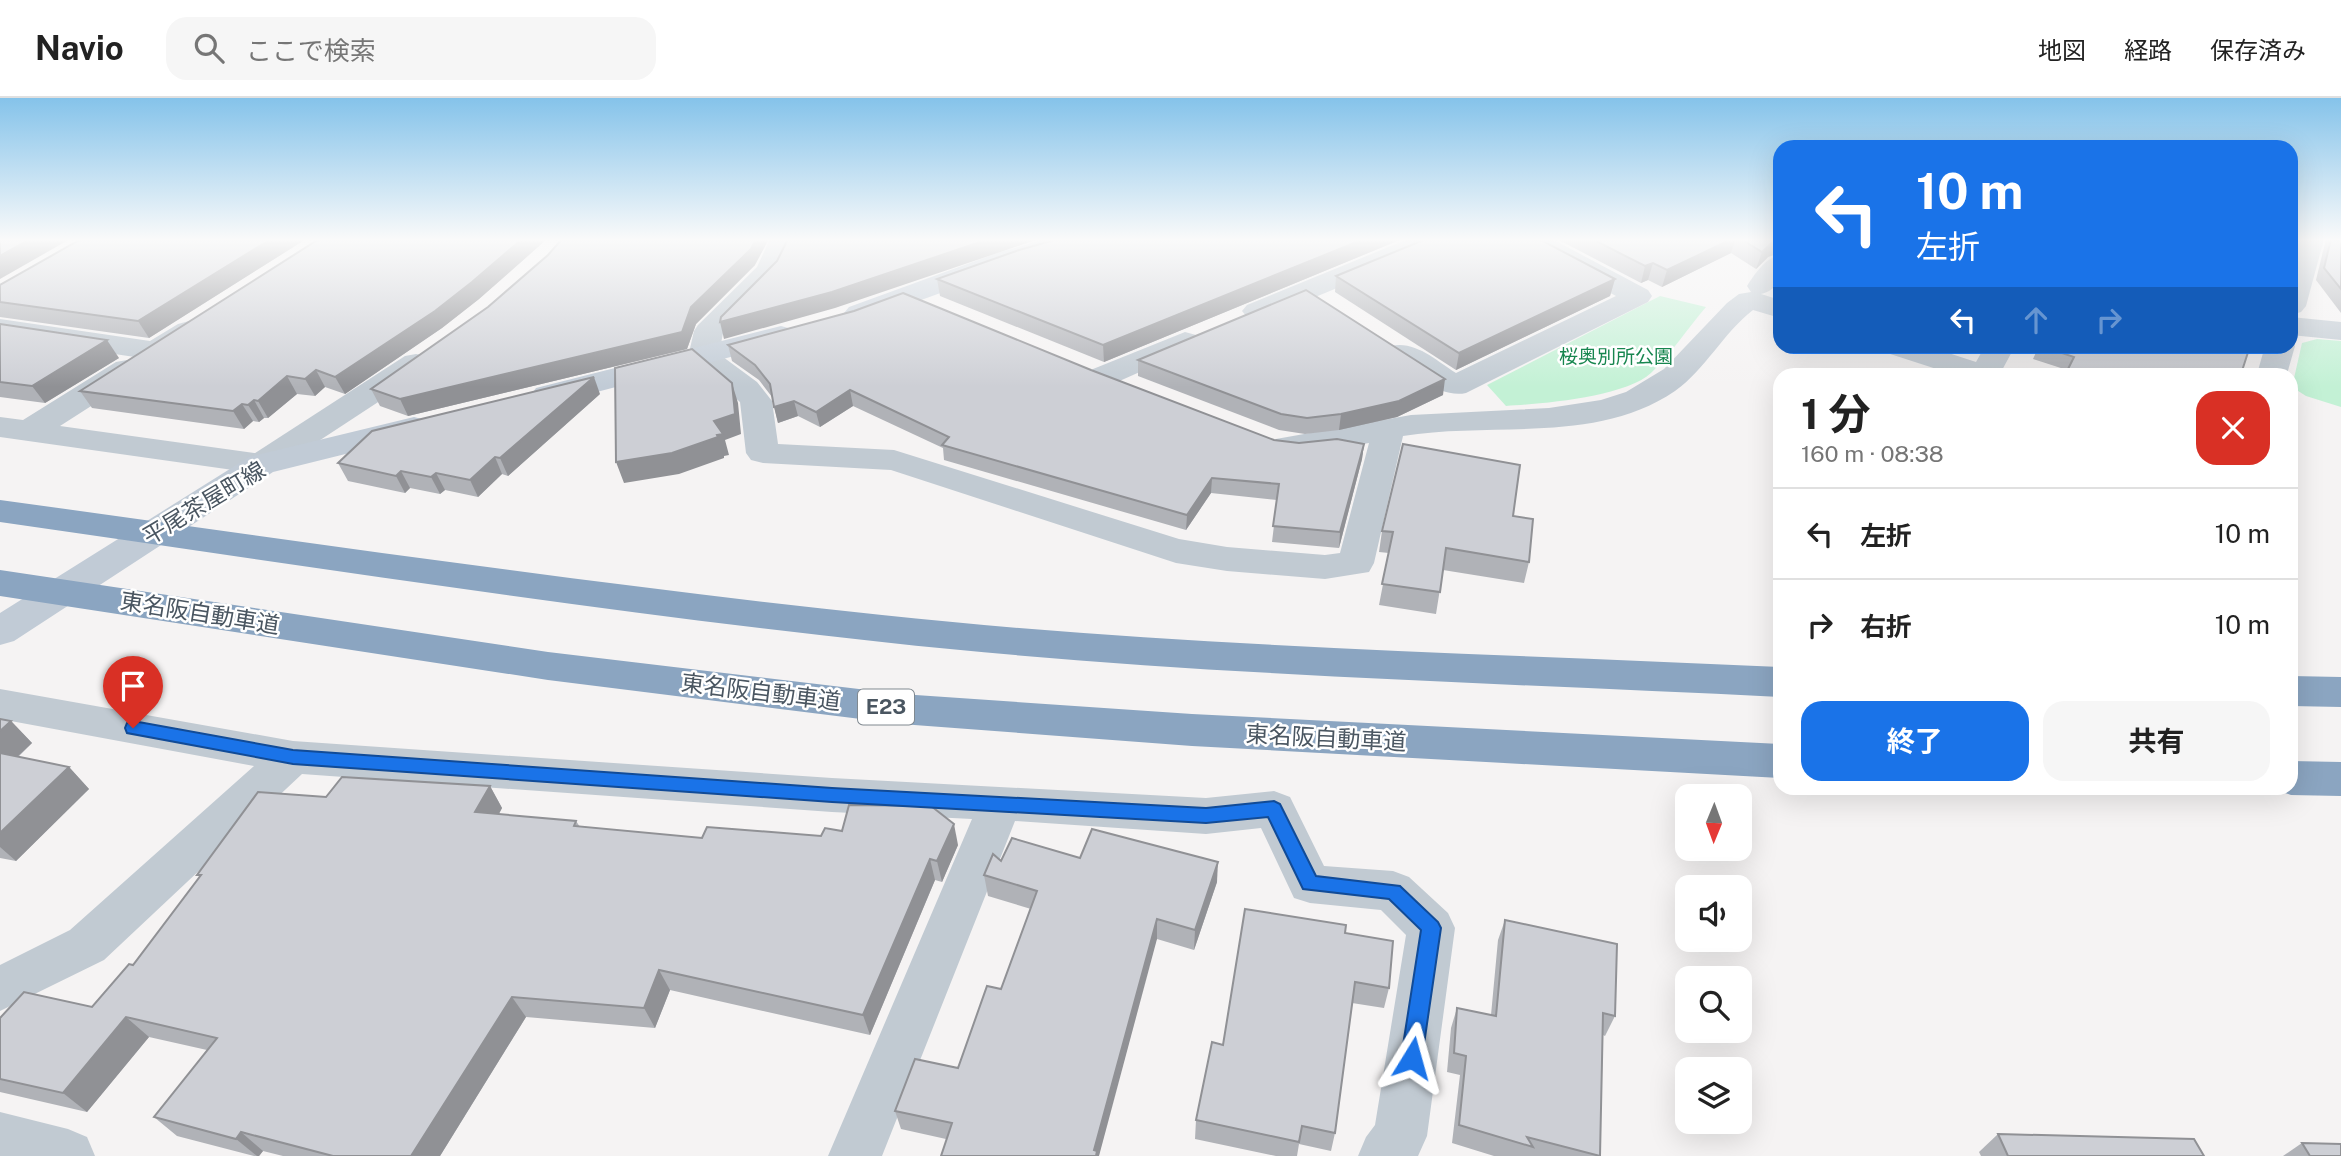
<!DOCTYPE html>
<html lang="ja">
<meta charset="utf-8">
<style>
body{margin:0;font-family:"Public Sans","Noto Sans JP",sans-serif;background:#f6f6f6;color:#222;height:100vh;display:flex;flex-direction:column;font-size:26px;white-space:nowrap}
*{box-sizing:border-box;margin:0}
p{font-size:23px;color:#767676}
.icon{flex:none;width:38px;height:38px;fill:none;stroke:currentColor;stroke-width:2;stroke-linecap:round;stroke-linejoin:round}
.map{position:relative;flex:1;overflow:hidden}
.panel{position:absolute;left:1773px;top:270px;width:525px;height:427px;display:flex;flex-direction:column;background:#fff;border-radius:21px;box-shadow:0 7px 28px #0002}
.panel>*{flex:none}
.top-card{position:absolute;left:1773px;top:42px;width:525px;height:214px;border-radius:21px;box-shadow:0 7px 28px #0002;background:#1a73e8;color:#fff;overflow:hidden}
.needle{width:46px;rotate:181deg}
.controls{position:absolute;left:1675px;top:686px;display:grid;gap:14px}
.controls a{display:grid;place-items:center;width:77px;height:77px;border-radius:14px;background:#fff;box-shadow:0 7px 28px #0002;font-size:35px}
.pin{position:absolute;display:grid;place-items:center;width:60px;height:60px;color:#fff;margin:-72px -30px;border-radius:50% 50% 50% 0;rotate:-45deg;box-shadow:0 0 7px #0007}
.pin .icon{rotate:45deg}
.me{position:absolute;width:77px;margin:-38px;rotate:8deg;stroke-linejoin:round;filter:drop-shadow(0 0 5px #0008)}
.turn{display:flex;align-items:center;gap:24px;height:147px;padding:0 28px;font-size:32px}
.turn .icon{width:91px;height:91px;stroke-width:2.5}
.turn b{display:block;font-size:49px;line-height:60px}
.lanes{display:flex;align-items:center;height:66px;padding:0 28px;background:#0003;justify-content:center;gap:35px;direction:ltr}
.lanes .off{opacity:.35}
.round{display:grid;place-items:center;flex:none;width:74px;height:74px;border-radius:21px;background:#f6f6f6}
.head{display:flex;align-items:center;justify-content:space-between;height:119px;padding:0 28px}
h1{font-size:42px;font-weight:700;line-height:52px}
.cta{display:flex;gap:14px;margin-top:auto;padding:14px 28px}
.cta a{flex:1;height:80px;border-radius:21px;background:#1a73e8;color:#fff;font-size:28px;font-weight:700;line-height:80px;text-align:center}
.cta a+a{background:#f6f6f6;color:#222}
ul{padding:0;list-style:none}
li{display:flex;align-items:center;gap:21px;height:91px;padding:0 28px;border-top:2px solid #e0e0e0}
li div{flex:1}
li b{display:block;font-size:26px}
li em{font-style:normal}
header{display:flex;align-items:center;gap:42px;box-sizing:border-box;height:98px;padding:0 35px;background:#fff;border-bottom:2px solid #e0e0e0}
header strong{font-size:33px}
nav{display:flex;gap:38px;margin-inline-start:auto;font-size:24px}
.search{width:490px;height:63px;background:#f6f6f6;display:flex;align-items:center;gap:18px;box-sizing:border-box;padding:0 24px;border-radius:21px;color:#767676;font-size:26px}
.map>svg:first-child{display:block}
.green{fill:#c3f1d5}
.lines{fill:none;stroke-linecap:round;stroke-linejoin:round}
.minor{fill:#c1cad2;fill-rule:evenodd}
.tertiary{fill:#c1cad2;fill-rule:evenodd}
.secondary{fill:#c1cbd6;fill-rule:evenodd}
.motorway{fill:#8ba5c1;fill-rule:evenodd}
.wall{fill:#b0b2b7}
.shaded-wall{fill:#909195}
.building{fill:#cdcfd5;stroke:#909195;stroke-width:2}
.route{fill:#1a73e8;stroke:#114b97;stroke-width:2}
.labels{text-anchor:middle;stroke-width:5;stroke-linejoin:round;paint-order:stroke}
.far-park-label{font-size:19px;fill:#17864f;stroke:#fff}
.shield{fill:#fff;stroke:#808990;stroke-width:2}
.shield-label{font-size:21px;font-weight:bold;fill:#4a5661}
.street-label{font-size:23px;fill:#4a5661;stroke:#fff}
</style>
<header>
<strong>Navio</strong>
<div class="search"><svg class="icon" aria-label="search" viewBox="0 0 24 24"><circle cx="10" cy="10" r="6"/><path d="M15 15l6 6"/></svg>ここで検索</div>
<nav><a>地図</a><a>経路</a><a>保存済み</a></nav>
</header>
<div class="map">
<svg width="2341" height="1058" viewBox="0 0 2341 1058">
<rect width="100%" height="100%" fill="#f5f3f3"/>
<g class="green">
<path d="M1660,198L1706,209C1688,230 1671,256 1651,275C1625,299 1541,306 1506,308L1487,287Z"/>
<polygon points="2317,241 2341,243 2341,309 2306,298 2292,289 2302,245"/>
</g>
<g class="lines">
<g class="minor">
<path d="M770,141H797L779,178L723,235L719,256L757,284L772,303L778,346L894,352L1179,441L1227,449L1325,457L1340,455L1369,345L1288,358L1276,355L1271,348L1276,341L1411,317L1549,310L1601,302L1626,294L1664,271L1727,205L1739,196L1751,194L1747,188C1755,176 1765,160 1780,157C1780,175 1782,191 1761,196L1780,202V220L1753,212C1723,235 1706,271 1675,293C1596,347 1492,323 1403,338L1374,465L1369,474L1325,481L1227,473L1176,465L891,372L763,365L751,362L746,355L740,304L688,259L694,233L698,227L757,169Z"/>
<polygon points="1408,141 1445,141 1441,147 1267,219 1257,222 1247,219 1242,213 1247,207"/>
<path d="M1519,141H1552L1648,192L1652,198L1648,204L1466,295C1440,301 1413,274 1391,260L1387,254L1391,248C1415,242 1437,263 1456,275L1616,198L1522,147Z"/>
<polygon points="2296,141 2324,141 2306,208 2301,214 2291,217 2291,160"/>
<polygon points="2291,219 2341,224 2341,242 2291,237"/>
<path d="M0,221L150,243L178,226L189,223L200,226L204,232C194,246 171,258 155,262L0,239Z"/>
<polygon points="1185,234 1196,237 1200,243 1196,249 1115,285 1104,287 1093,285 1088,278 1093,271"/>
<polygon points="2291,242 2295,248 2287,276 2257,276 2265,248 2291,248"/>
<polygon points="1880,248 1927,248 1976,264 1985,248 2015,248 2000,276 1952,276 1884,254"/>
<polygon points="127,262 138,264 142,271 138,278 60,328 261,356 273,359 278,366 273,373 261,376 0,339 0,319 23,322 116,264"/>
<polygon points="0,591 293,643 832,680 1206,700 1274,693 1290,699 1324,768 1393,773 1409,779 1448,815 1455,830 1427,1038 1418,1058 1358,1058 1366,1039 1375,1027 1406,837 1381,812 1310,805 1294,800 1261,730 1206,736 1015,723 882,1058 828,1058 972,721 832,714 302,676 104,862 0,913 0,867 70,832 254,668 0,621"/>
<polygon points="0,1014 68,1031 87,1039 95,1058 0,1058"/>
</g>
<polygon class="tertiary" points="416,256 427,258 431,265 427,272 273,373 261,376 249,373 244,366 249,359 405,258"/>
<g class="secondary">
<polygon points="1046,141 1088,141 1084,147 1020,166 869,221 859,224 849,221 844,215 849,209 1000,154"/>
<polygon points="781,228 792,231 796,237 792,243 547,307 536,304 531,297 536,290"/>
<polygon points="414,319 426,322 430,329 426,336 273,374 14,543 0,547 0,515 249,359"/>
</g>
<g class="motorway">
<path d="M0,402C294,442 588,486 882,517C1180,549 1481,555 1780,569V599C1481,584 1180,577 882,544C587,512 294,466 0,424Z"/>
<polygon points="0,472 548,554 901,596 1192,616 1780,646 1780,680 1192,648 901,626 548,582 0,498"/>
<polygon points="2291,578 2341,579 2341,609 2291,608"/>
<polygon points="2291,663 2341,664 2341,698 2291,697 2276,692 2275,690 2291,690"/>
</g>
</g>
<g class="wall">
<polygon points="81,141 306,141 149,240 0,219 0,187"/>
<polygon points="319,141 547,141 479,201 442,230 345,296 325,289 315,298 297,296 268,320 264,320 259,324 253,323 244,331 92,310 80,293"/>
<polygon points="1058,141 1402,141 1104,264 940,198 937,181"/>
<polygon points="1557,141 1780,141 1768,159 1756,171 1731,155 1662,189 1648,182 1641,185"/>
<polygon points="2291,141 2297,141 2291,151"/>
<polygon points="2326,141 2341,141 2341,215 2316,182"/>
<polygon points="548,157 755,167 696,226 687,251 408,318 380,308 371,291 488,209"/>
<polygon points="1336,178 1615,181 1610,198 1456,272 1335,194"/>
<polygon points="0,226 119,260 45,305 0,299"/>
<polygon points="728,247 1091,272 1274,342 1299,345 1364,346 1362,361 1339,450 1272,444 1277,402 1211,395 1186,432 944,362 943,350 853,308 820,329 798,318 778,325 772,299 759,282 732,263"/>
<polygon points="2039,248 2250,248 2241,276 2064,276 2067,272 2033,261"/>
<polygon points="1138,262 1443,297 1397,319 1339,332 1305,336 1279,332 1138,278"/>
<polygon points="600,296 508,378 502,376 478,399 445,392 440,396 410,390 405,395 348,383 338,365"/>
<polygon points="1513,418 1529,464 1524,485 1443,472 1436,516 1379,507 1389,455 1379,454 1382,433"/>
<polygon points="0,621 11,623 32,645 18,659 69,669 89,691 16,763 0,760"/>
<polygon points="490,688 502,710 499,716 576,723 580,729 702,740 821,738 842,733 958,747 942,784 935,782 870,937 670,892 655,930 526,919 440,1058 283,1058 263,1053 259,1058 254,1058 177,1038 154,1019 207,952 149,939 87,1014 0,994 0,920 92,909 133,867 200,779 197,777 326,699"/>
<polygon points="1080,760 1217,784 1194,852 1157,841 946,1041 901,1031 895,1013 958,970 1001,891 1031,811 988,798 984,777 1001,763"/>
<polygon points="1505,822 1615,918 1605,938 1603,937 1600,1058 1494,1058 1452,1045 1460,977 1447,974 1451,930 1457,910 1491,917 1498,842"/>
<polygon points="1345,835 1389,890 1384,910 1352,905 1335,1035 1331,1053 1299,1046 1297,1058 1276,1058 1195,1041 1196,1022 1223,947"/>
<polygon points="1998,1036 2204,1058 1981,1058 1979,1054"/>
<polygon points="2302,1045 2310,1058 2283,1058"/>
</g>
<g class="shaded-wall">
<polygon points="30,141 70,141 0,181 0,158"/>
<polygon points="271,141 306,141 149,240 138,223"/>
<polygon points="522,141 547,141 479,201 442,230 345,296 335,279"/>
<polygon points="756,141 769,141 755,167 696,226 687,251 408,318 400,301"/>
<polygon points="989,141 1039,141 835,210 724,241 720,224"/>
<polygon points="1364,141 1402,141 1104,264 1103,247"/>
<polygon points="1732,141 1736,141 1731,155 1662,189 1667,172"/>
<polygon points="1780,141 1780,155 1768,159 1756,171 1762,154 1774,143"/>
<polygon points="1653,165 1648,182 1641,185 1645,168"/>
<polygon points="1615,181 1610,198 1456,272 1459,255"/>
<polygon points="107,242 119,260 45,305 32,288"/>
<polygon points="316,272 325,289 315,298 305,281"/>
<polygon points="287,278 297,296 268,320 258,303"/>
<polygon points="594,279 600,296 508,378 500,360"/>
<polygon points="1445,281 1443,297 1397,319 1339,332 1341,316"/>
<polygon points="732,285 738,305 741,336 725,342 729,357 724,358 724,360 679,376 624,385 616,364 714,323"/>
<polygon points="850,292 853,308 820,329 816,314"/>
<polygon points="254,302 264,320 259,324 248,307"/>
<polygon points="794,303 798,318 778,325 774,309"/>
<polygon points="242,306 253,323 244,331 233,313"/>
<polygon points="1364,346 1362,361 1339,450 1340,434"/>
<polygon points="495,359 502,376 478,399 470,382"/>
<polygon points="401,373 410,390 405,395 396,378"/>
<polygon points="436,375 445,392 440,396 431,379"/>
<polygon points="1212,380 1211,395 1186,432 1187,417"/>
<polygon points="11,623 32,645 2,673 0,671 0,633"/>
<polygon points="69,669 89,691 16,763 0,749 0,735"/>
<polygon points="490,688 502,710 488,735 475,714"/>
<polygon points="954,726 958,747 942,784 937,763"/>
<polygon points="930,761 935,782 870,937 863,917"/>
<polygon points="1218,764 1217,784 1194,852 1195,832"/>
<polygon points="1157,821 1157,841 1099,1058 1094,1058 1094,1052"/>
<polygon points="659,872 670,892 655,930 644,910"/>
<polygon points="512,899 526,919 440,1058 411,1058"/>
<polygon points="126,919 149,939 87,1014 63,995"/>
<polygon points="241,1034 263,1053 259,1058 257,1058 236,1041"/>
</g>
<g class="building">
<polygon points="0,141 30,141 0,158"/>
<polygon points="81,141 271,141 138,223 0,204 0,187"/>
<polygon points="319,141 522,141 472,184 435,213 335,279 316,272 305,281 287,278 258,303 254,302 248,307 242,306 233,313 80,293"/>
<polygon points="562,141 756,141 751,151 691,209 682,234 400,301 371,291 488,209 548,157"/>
<polygon points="788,141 989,141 832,194 720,224 721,219 777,163"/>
<polygon points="1058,141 1364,141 1103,247 937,181 1019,152"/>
<polygon points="1426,141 1539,141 1615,181 1459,255 1336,178"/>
<polygon points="1592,141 1732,141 1667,172 1653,165 1645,168"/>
<polygon points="1741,141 1780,141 1774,143 1762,154"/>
<polygon points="2331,141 2341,141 2341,191 2324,170"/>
<polygon points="1306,192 1445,281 1399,303 1341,316 1307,320 1281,316 1138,262"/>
<polygon points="903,195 1091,272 1274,342 1299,345 1337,341 1364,346 1340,434 1273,428 1279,386 1212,380 1187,417 942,347 949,339 850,292 816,314 794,303 774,309 770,286 755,267 728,247 854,213"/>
<polygon points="0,226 107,242 32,288 0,284"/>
<polygon points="2041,248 2250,248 2241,276 2088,276 2068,271 2074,259"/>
<polygon points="692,251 732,285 735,316 714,323 723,336 717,337 718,339 672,355 616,364 615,270"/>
<polygon points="594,279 500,360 495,359 470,382 436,375 431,379 401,373 396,378 338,365 372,333"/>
<polygon points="1403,346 1520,367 1513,418 1533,421 1529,464 1446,450 1440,494 1382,486 1393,434 1382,433"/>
<polygon points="0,621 11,623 0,633"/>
<polygon points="0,655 69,669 0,735"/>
<polygon points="342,679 490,688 475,714 576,723 574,728 702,740 707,729 821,738 825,730 842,733 849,707 931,708 954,726 937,763 930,761 863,917 659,872 644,910 512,899 411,1058 333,1058 241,1034 236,1041 154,1019 217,940 126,919 63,995 0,981 0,920 24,894 92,909 129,866 133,867 201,777 197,777 258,694 326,699"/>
<polygon points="1092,731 1218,764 1195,832 1157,821 1094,1052 1097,1053 1096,1058 941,1058 952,1025 895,1013 915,961 958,970 987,888 1001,891 1037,793 984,777 993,756 1001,763 1012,740 1080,760"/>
<polygon points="1245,811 1346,827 1345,835 1393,843 1389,890 1355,884 1335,1035 1302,1028 1299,1044 1196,1022 1212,944 1223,947"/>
<polygon points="1505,822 1617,846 1615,918 1603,915 1600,1058 1527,1039 1533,1049 1459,1027 1466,958 1454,955 1457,910 1496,918"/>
<polygon points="1998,1036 2194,1041 2204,1058 2008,1058"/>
<polygon points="2302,1045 2341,1046 2341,1058 2310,1058"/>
</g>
<linearGradient id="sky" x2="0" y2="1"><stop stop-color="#85c3ea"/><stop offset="0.49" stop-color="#fafafa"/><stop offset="1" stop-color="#fafafa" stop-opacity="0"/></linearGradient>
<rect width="2341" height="289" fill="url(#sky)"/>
<polygon class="route" points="133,623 293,652 832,690 1206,710 1274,703 1280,706 1316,778 1400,788 1438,824 1441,830 1422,960 1419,967 1412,970 1404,967 1401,960 1421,832 1389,801 1303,791 1268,719 1206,725 832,704 293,666 127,635 125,630 127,625"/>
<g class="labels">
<g class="far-park-label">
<text x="1616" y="265">桜奥別所公園</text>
</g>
<rect class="shield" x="858" y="591.5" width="56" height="35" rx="5"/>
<g class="shield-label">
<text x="886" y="616">E23</text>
</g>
<g class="street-label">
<text transform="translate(204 405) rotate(-31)" y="8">平尾茶屋町線</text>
<text transform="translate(200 515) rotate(9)" y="8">東名阪自動車道</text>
<text transform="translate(761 594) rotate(7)" y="8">東名阪自動車道</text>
<text transform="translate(1326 640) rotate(3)" y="8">東名阪自動車道</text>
</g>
</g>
</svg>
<div class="controls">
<a><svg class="needle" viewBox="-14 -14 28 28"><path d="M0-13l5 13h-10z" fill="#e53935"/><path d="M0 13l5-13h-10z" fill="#767676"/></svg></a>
<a><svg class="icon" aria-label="sound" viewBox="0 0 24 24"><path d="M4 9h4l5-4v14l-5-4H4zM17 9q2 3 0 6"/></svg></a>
<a><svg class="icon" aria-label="search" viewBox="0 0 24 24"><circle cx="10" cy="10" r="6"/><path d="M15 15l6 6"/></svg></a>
<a><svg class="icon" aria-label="layers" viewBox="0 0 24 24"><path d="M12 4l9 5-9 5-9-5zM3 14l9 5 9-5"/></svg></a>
</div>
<div class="pin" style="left:133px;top:630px;background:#d93025"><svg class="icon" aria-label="arrive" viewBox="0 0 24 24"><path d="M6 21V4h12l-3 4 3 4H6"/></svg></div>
<svg class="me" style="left:1412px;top:960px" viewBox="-20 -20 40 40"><path d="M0-17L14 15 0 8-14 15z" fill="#1a73e8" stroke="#fff" stroke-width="4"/></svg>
<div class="top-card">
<div class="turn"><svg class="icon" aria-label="left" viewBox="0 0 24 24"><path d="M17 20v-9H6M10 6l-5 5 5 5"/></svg><div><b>10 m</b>左折</div></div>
<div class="lanes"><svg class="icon" aria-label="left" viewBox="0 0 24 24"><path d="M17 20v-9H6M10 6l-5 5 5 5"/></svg><svg class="icon off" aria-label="ahead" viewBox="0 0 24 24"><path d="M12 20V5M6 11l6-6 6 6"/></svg><svg class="icon off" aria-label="right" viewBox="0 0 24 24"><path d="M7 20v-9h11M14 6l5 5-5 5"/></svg></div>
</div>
<section class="panel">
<div class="head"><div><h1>1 分</h1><p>160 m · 08:38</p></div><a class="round" style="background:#d93025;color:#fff"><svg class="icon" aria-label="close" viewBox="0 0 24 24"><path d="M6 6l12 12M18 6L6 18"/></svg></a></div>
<ul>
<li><svg class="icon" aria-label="left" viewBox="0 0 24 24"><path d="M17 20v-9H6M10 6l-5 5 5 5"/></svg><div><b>左折</b></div><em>10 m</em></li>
<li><svg class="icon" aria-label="right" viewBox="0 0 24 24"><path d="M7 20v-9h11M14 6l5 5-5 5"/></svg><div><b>右折</b></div><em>10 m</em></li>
</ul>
<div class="cta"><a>終了</a><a>共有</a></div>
</section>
</div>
